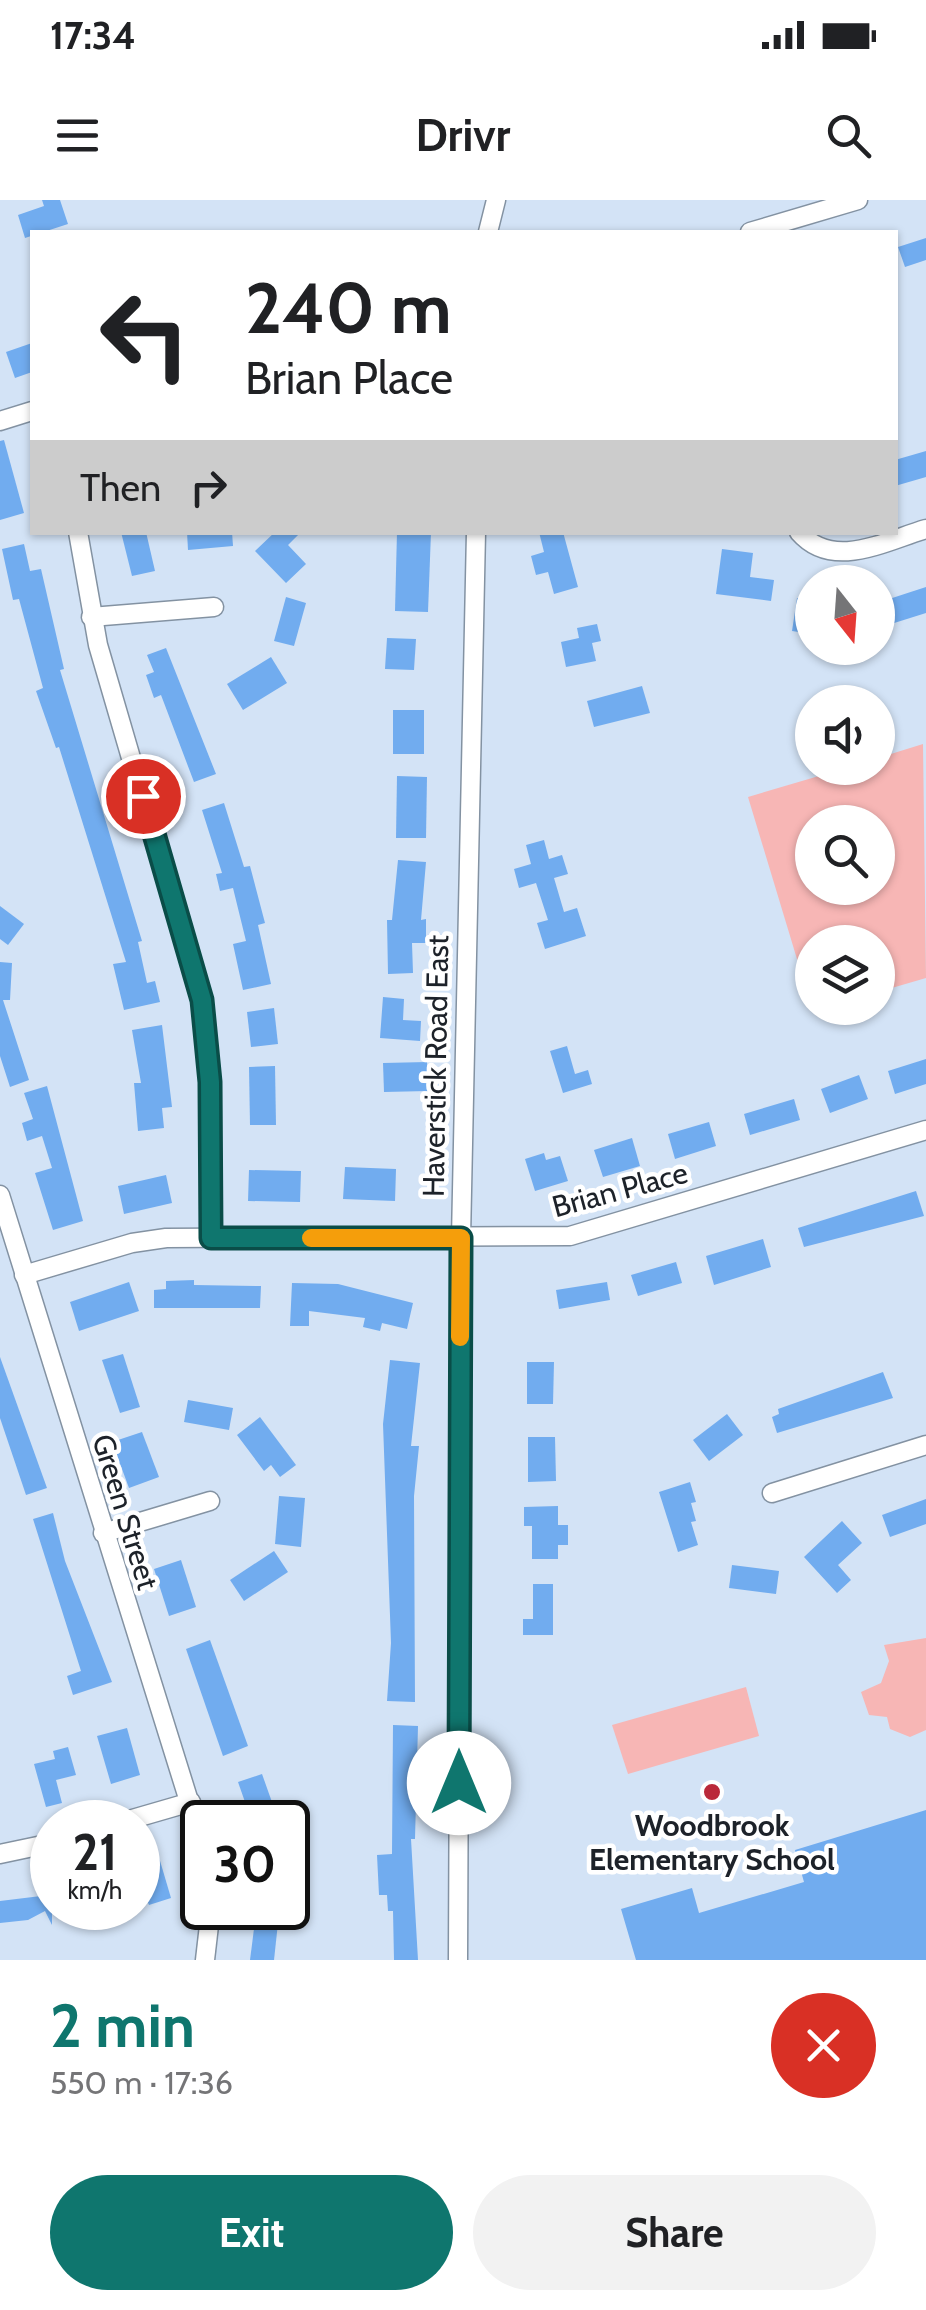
<!DOCTYPE html>
<meta charset="utf-8">
<style>
body{margin:0;font-family:Cabin,sans-serif;background:#f2f2f2;color:#202124;height:100vh;display:flex;flex-direction:column;font-size:38px;white-space:nowrap}
*{box-sizing:border-box;margin:0}
p{font-size:32px;color:#757577}
.icon{flex:none;width:55px;height:55px;fill:none;stroke:currentColor;stroke-width:2;stroke-linecap:round;stroke-linejoin:round}
.map{position:relative;height:1760px;overflow:hidden}
.details{display:flex;flex-direction:column;background:#fff;flex:1}
.details>*{flex:none}
.guide{position:absolute;left:30px;top:30px;width:868px;height:305px;border-radius:0px;box-shadow:0 2px 8px #0004;background:#fff;color:#202124;overflow:hidden}
.needle{width:65px;rotate:163deg}
.tools{position:absolute;left:795px;top:365px;display:grid;gap:20px}
.tools a{display:grid;place-items:center;width:100px;height:100px;border-radius:50%;background:#fff;box-shadow:0 2px 8px #0004;font-size:50px}
.speed{position:absolute;left:30px;top:1600px;display:flex;gap:20px;font-size:50px;font-weight:700;text-align:center}
.speed>*{display:grid;place-content:center;width:130px;height:130px;border-radius:50%;background:#fff;box-shadow:0 2px 8px #0004;line-height:1}
.speed small{font-size:25px;font-weight:400}
.speed .limit{border:5px solid #111;border-radius:15px;background:#fff;color:#111}
.pin{position:absolute;display:grid;place-items:center;width:85px;height:85px;color:#fff;margin:-42px;border:5px solid #fff;border-radius:50%;box-shadow:0 2px 10px #0007}
.me{position:absolute;width:110px;margin:-55px;rotate:0deg;stroke-linejoin:round;filter:drop-shadow(0 0 8px #0008)}
.turn{display:flex;align-items:center;gap:35px;height:210px;padding:0 50px;font-size:45px}
.turn .icon{width:130px;height:130px;stroke-width:2.5}
.turn b{display:block;font-size:70px;line-height:85px}
.then{display:flex;align-items:center;height:95px;padding:0 50px;background:#0003;gap:20px;font-size:38px}
.round{display:grid;place-items:center;flex:none;width:105px;height:105px;border-radius:52px;background:#f2f2f2}
.head{display:flex;align-items:center;justify-content:space-between;height:170px;padding:0 50px}
h1{font-size:60px;font-weight:700;line-height:75px;color:#0f766e}
.cta{display:flex;gap:20px;margin-top:auto;padding:20px 50px}
.cta a{flex:1;height:115px;border-radius:60px;background:#0f766e;color:#fff;font-size:40px;font-weight:700;line-height:115px;text-align:center}
.cta a+a{background:#f2f2f2;color:#202124}
.status{display:flex;justify-content:space-between;align-items:center;height:70px;padding:0 50px;background:#fff;direction:ltr}
.status svg{height:28px;fill:currentColor}
header{display:flex;justify-content:space-between;align-items:center;height:130px;padding:0 50px;background:#fff;font-size:45px;font-weight:700}
.map>svg:first-child{display:block}
.green{fill:#f7b6b5;fill-rule:evenodd}
.building{fill:#71acef}
.lines{fill:none;stroke-linecap:round;stroke-linejoin:round}
.street-casing{stroke:#8392a2;stroke-width:21}
.street{stroke:#fff;stroke-width:18}
.route-casing{stroke:#0a4d48;stroke-width:25}
.route{stroke:#0f766e;stroke-width:18}
.slow{stroke:#f59e0b;stroke-width:18}
.poi-dot{fill:#ba293a;stroke:#fff;stroke-width:4}
.labels{text-anchor:middle;stroke-width:9;stroke-linejoin:round;paint-order:stroke}
.street-label{font-size:30px;fill:#1d2229;stroke:#fff}
.poi-label{font-size:30px;font-weight:bold;fill:#1d2229;stroke:#fff}
</style>
<div class="status"><b>17:34</b><svg viewBox="0 0 49 12"><path d="M0 12V9h3v3zM5 12V6h3v6zM10 12V3h3v9zM15 12V0h3v12zM26 1h20v11H26zM47 4h2v5h-2z"/></svg></div>
<header><svg class="icon" aria-label="menu" viewBox="0 0 24 24"><path d="M4 6h16M4 12h16M4 18h16"/></svg>Drivr<svg class="icon" aria-label="search" viewBox="0 0 24 24"><circle cx="10" cy="10" r="6"/><path d="M15 15l6 6"/></svg></header>
<div class="map">
<svg width="926" height="1760" viewBox="0 0 926 1760">
<rect width="100%" height="100%" fill="#d3e3f6"/>
<g class="green">
<path d="M923,544L926,778L878,792V742H812V808H827L813,812L748,597L846,568H878V558ZM812,622H878V688H812Z"/>
<polygon points="926,1438 926,1530 910,1537 890,1529 887,1517 869,1515 861,1492 881,1483 889,1461 884,1445"/>
<polygon points="746,1487 759,1536 628,1574 612,1525"/>
</g>
<g class="building">
<polygon points="42,0 60,0 68,24 25,38 18,15 44,6"/>
<polygon points="926,38 926,60 905,67 898,47"/>
<polygon points="32,143 32,172 15,178 6,152"/>
<polygon points="4,240 24,313 0,320 0,241"/>
<polygon points="926,251 926,277 895,286 895,260"/>
<polygon points="121,332 146,332 155,371 132,376"/>
<polygon points="187,332 232,332 233,346 188,350"/>
<polygon points="275,332 301,332 288,345 306,364 286,383 255,351"/>
<polygon points="397,332 431,332 428,412 395,411"/>
<polygon points="539,332 563,332 578,387 554,394 548,372 536,375 531,356 544,352"/>
<polygon points="24,344 30,371 41,369 64,469 60,470 142,741 138,742 147,783 155,781 160,802 124,810 113,764 126,762 59,547 56,548 36,491 43,488 19,399 13,400 2,349"/>
<polygon points="722,349 753,353 750,377 774,380 771,401 716,394"/>
<polygon points="926,387 926,413 891,424 883,401"/>
<polygon points="286,397 306,403 294,446 274,441"/>
<polygon points="797,398 812,400 812,434 792,431"/>
<polygon points="597,424 601,441 592,443 596,461 566,467 561,442 579,438 577,428"/>
<polygon points="387,438 416,439 414,470 385,469"/>
<polygon points="166,448 216,574 194,582 161,495 154,498 146,475 154,472 147,455"/>
<polygon points="271,457 287,483 243,510 227,484"/>
<polygon points="642,486 650,513 594,527 587,501"/>
<rect x="393" y="510" width="31" height="44"/>
<polygon points="397,576 427,577 426,638 396,638"/>
<polygon points="224,603 244,667 250,666 265,723 258,725 271,784 243,790 233,744 246,741 233,688 220,691 216,674 222,673 202,610"/>
<polygon points="544,640 549,659 562,655 568,674 554,678 564,712 577,708 586,736 545,749 537,723 548,720 536,683 519,688 514,669 531,664 526,645"/>
<polygon points="398,660 426,662 421,720 426,719 426,743 412,743 413,773 388,774 387,720 392,720"/>
<polygon points="0,706 24,724 8,745 0,739"/>
<polygon points="0,762 12,763 10,800 3,800 29,880 10,887 0,856"/>
<polygon points="383,797 404,799 403,820 421,821 420,841 380,838"/>
<polygon points="274,808 278,844 251,847 247,812"/>
<polygon points="162,825 172,907 162,908 164,928 138,931 134,883 141,883 132,830"/>
<polygon points="567,846 575,874 588,870 592,884 563,893 550,851"/>
<polygon points="926,859 926,884 895,894 888,871"/>
<polygon points="427,862 428,891 384,892 383,863"/>
<polygon points="275,866 276,925 250,925 249,867"/>
<polygon points="859,875 868,899 830,913 821,889"/>
<polygon points="47,886 83,1021 53,1030 35,973 52,968 42,936 27,941 22,923 33,919 24,893"/>
<polygon points="794,899 800,920 750,935 744,914"/>
<polygon points="709,922 716,946 675,959 668,934"/>
<polygon points="632,938 640,966 603,977 594,950"/>
<polygon points="544,953 546,960 560,956 568,981 535,991 525,959"/>
<polygon points="345,967 396,969 395,1001 343,999"/>
<polygon points="249,970 301,971 300,1002 248,1001"/>
<polygon points="166,975 172,1003 124,1014 118,986"/>
<polygon points="916,991 924,1016 804,1047 798,1028"/>
<polygon points="763,1039 771,1067 714,1085 706,1056"/>
<polygon points="676,1062 682,1083 638,1096 631,1075"/>
<polygon points="194,1080 194,1085 261,1086 260,1108 154,1108 154,1090 166,1089 166,1081"/>
<polygon points="129,1082 139,1111 79,1131 70,1102"/>
<polygon points="607,1082 610,1100 559,1109 556,1090"/>
<polygon points="292,1083 338,1084 413,1103 407,1129 382,1123 380,1131 363,1127 365,1118 309,1111 309,1126 290,1126"/>
<polygon points="123,1154 140,1207 120,1213 102,1160"/>
<polygon points="0,1157 47,1288 26,1295 0,1218"/>
<polygon points="390,1160 420,1163 411,1246 419,1246 414,1296 415,1502 387,1501 391,1443 383,1224"/>
<polygon points="527,1162 554,1162 553,1204 527,1204"/>
<polygon points="883,1172 893,1198 777,1233 772,1217 779,1214 778,1209"/>
<polygon points="188,1200 233,1208 229,1230 184,1222"/>
<polygon points="727,1214 743,1235 709,1261 693,1240"/>
<polygon points="260,1217 296,1265 280,1277 271,1265 264,1271 237,1235"/>
<polygon points="142,1232 159,1277 129,1288 112,1242"/>
<polygon points="528,1237 555,1237 556,1281 528,1282"/>
<polygon points="690,1282 696,1302 691,1303 696,1321 691,1322 698,1345 678,1352 659,1292"/>
<polygon points="279,1296 305,1298 301,1347 275,1344"/>
<polygon points="926,1299 926,1324 890,1337 882,1315"/>
<polygon points="558,1306 558,1325 568,1325 568,1345 558,1345 558,1359 532,1359 532,1326 524,1326 524,1307"/>
<polygon points="53,1313 65,1361 112,1482 73,1495 67,1476 81,1471 33,1319"/>
<polygon points="842,1321 862,1343 838,1365 851,1380 837,1393 804,1357"/>
<polygon points="274,1351 288,1372 244,1401 230,1380"/>
<polygon points="181,1360 196,1407 169,1416 154,1369"/>
<polygon points="732,1365 779,1371 776,1394 729,1388"/>
<polygon points="533,1384 553,1384 553,1435 523,1435 523,1419 533,1419"/>
<polygon points="210,1440 248,1546 223,1556 186,1449"/>
<polygon points="393,1525 418,1526 415,1639 411,1639 418,1760 394,1760 393,1711 388,1711 387,1695 379,1695 377,1655 392,1654"/>
<polygon points="127,1528 140,1575 111,1584 97,1536"/>
<polygon points="68,1547 76,1575 56,1580 62,1603 46,1607 34,1564 55,1559 53,1551"/>
<polygon points="262,1574 278,1619 252,1622 238,1582"/>
<polygon points="926,1610 926,1760 636,1760 621,1709 692,1688 699,1713 804,1682 795,1650"/>
<polygon points="158,1654 171,1698 149,1705 138,1680 138,1660"/>
<polygon points="52,1687 52,1725 45,1711 28,1720 0,1723 0,1701 41,1696 39,1691"/>
<polygon points="255,1721 278,1723 274,1760 250,1760"/>
</g>
<g class="lines">
<defs>
<g id="street">
<polyline points="488,32 496,0"/>
<polyline points="750,32 858,0"/>
<polyline points="0,221 32,211"/>
<polyline points="78,332 98,445 202,801 210,882 211,1038"/>
<path d="M799,332C833,371 885,341 926,329"/>
<polyline points="91,417 214,407"/>
<polyline points="0,995 202,1643"/>
<polyline points="24,1075 132,1043 166,1038 570,1036 926,930"/>
<polyline points="772,1293 926,1245"/>
<polyline points="103,1333 210,1301"/>
<polyline points="122,1622 191,1602"/>
<polyline points="0,1654 52,1643"/>
<polyline points="205,1760 211,1708"/>
<polyline points="458,1760 461,1038 476,332"/>
</g>
</defs>
<use href="#street" class="street-casing"/>
<use href="#street" class="street"/>
</g>
<g class="lines">
<defs>
<polyline id="route" points="143,596 202,800 210,882 211,1038 461,1038 459,1583"/>
</defs>
<use href="#route" class="route-casing"/>
<use href="#route" class="route"/>
<polyline class="slow" points="311,1038 461,1038 460,1137"/>
</g>
<circle class="poi-dot" cx="712" cy="1592" r="10"/>
<g class="labels">
<g class="street-label">
<text transform="translate(436 866) rotate(-89)" y="10">Haverstick Road East</text>
<text transform="translate(620 990) rotate(-15)" y="10">Brian Place</text>
<text transform="translate(125 1312) rotate(73)" y="10">Green Street</text>
</g>
<g class="poi-label">
<text x="712" y="1636">Woodbrook<tspan x="712" dy="34">Elementary School</tspan></text>
</g>
</g>
</svg>
<div class="tools">
<a><svg class="needle" viewBox="-14 -14 28 28"><path d="M0-13l5 13h-10z" fill="#e53935"/><path d="M0 13l5-13h-10z" fill="#757577"/></svg></a>
<a><svg class="icon" aria-label="sound" viewBox="0 0 24 24"><path d="M4 9h4l5-4v14l-5-4H4zM17 9q2 3 0 6"/></svg></a>
<a><svg class="icon" aria-label="search" viewBox="0 0 24 24"><circle cx="10" cy="10" r="6"/><path d="M15 15l6 6"/></svg></a>
<a><svg class="icon" aria-label="layers" viewBox="0 0 24 24"><path d="M12 4l9 5-9 5-9-5zM3 14l9 5 9-5"/></svg></a>
</div>
<div class="speed"><div>21<small>km/h</small></div><div class="limit">30</div></div>
<div class="pin" style="left:143px;top:596px;background:#d93025"><svg class="icon" aria-label="arrive" viewBox="0 0 24 24"><path d="M6 21V4h12l-3 4 3 4H6"/></svg></div>
<svg class="me" style="left:459px;top:1583px" viewBox="-20 -20 40 40"><circle r="19" fill="#fff"/><path d="M0-13L10 11 0 6-10 11z" fill="#0f766e"/></svg>
<div class="guide">
<div class="turn"><svg class="icon" aria-label="left" viewBox="0 0 24 24"><path d="M17 20v-9H6M10 6l-5 5 5 5"/></svg><div><b>240 m</b>Brian Place</div></div>
<div class="then">Then<svg class="icon" aria-label="right" viewBox="0 0 24 24"><path d="M7 20v-9h11M14 6l5 5-5 5"/></svg></div>
</div>
</div>
<section class="details">
<div class="head"><div><h1>2 min</h1><p>550 m · 17:36</p></div><a class="round" style="background:#d93025;color:#fff"><svg class="icon" aria-label="close" viewBox="0 0 24 24"><path d="M6 6l12 12M18 6L6 18"/></svg></a></div>
<div class="cta"><a>Exit</a><a>Share</a></div>
</section>
